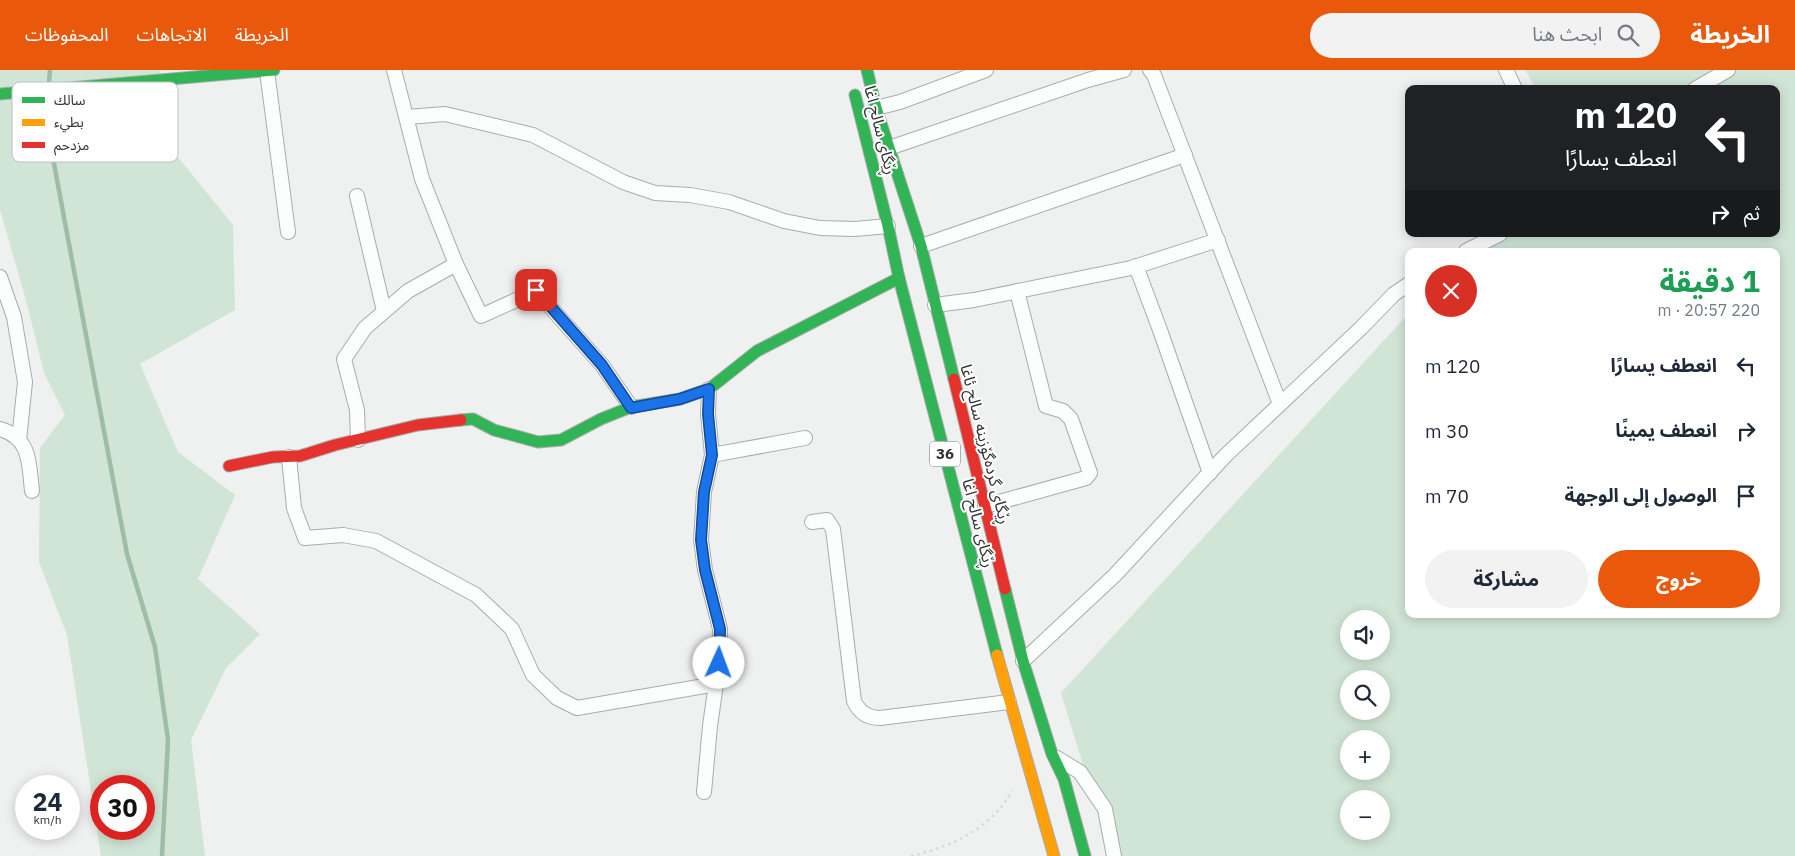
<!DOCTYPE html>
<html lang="ar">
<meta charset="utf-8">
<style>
body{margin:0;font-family:"IBM Plex Sans","Noto Sans Arabic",sans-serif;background:#f2f2f3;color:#1f2937;direction:rtl;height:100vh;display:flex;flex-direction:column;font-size:19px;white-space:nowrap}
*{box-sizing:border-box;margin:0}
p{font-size:16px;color:#747a83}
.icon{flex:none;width:28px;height:28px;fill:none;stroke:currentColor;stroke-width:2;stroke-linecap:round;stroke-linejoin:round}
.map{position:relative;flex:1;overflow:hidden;direction:ltr}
.panel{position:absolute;left:1405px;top:178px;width:375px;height:370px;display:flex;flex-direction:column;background:#fff;border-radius:10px;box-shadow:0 2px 12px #0003;direction:rtl}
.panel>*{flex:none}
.guide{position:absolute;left:1405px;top:15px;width:375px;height:152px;border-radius:10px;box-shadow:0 2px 12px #0003;direction:rtl;background:#202124;color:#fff;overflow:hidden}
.controls{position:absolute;left:1340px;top:540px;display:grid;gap:10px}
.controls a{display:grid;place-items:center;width:50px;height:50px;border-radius:50%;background:#fff;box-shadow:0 2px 12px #0003;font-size:25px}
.speed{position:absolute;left:15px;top:705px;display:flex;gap:10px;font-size:25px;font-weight:700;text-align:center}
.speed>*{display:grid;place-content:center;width:65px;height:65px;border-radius:50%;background:#fff;box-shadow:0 2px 12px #0003;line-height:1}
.speed small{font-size:12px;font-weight:400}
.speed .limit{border:8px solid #d22;background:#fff;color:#111}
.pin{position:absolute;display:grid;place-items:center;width:42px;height:42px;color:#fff;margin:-21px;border-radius:10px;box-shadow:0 2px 8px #0006}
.me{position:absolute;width:55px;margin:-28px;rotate:2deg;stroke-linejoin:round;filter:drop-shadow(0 0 4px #0008)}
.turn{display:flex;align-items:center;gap:18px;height:105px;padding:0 20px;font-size:22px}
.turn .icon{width:65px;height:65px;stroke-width:2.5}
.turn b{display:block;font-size:35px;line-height:42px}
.then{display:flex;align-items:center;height:48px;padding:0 20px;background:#0003;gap:10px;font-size:19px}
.round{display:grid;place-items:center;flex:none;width:52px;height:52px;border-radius:26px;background:#f2f2f3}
.headline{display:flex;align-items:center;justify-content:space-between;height:85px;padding:0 20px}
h1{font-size:30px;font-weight:700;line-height:38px;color:#1e9e55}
.primary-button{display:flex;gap:10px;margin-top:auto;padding:10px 20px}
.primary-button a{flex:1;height:58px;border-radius:30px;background:#ea580c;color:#fff;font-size:20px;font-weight:700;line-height:58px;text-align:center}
.primary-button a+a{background:#f2f2f3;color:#1f2937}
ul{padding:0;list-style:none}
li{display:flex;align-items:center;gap:15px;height:65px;padding:0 20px}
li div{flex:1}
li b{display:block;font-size:19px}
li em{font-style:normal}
header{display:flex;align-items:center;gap:30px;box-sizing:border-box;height:70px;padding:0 25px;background:#ea580c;color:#fff}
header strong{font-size:24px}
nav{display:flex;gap:28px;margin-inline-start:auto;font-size:18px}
.search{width:350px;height:45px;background:#f2f2f3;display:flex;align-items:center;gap:12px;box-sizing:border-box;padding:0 18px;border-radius:28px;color:#747a83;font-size:19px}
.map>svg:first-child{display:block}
.green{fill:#d0e5d5;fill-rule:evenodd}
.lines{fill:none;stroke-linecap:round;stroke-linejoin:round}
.stream{stroke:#9dbda6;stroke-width:4.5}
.street-casing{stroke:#aaacab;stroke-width:16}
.fast-casing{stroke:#aaacab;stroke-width:13}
.slow-casing{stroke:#aaacab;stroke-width:13}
.jam-casing{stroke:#aaacab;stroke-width:13}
.path{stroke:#d9dad9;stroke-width:2.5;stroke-dasharray:2.5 4;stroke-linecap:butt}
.street{stroke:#fcfdfd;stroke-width:14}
.fast{stroke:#30b455;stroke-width:11}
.slow{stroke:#ff9f0a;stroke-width:11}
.jam{stroke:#e5322d;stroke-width:11}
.route-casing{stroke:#114b97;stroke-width:12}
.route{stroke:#1a73e8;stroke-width:9}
.labels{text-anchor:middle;stroke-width:4;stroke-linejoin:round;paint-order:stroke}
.shield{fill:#fff;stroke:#6f706f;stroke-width:1}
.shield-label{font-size:15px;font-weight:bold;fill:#313331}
.street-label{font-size:16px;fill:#313331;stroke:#fff}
.key{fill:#fff;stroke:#c1c2c1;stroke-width:1}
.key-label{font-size:14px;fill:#313331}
</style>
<header>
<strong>الخريطة</strong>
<div class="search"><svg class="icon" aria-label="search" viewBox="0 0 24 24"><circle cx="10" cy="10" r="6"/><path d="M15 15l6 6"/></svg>ابحث هنا</div>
<nav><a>الخريطة</a><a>الاتجاهات</a><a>المحفوظات</a></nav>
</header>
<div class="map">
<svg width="1795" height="786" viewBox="0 0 1795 786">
<rect width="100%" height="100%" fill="#eef1ef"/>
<g class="green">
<path d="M0,0H160L173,81L233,155L235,240L140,294L178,382L235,425L198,509L260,564L226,598L191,670L205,786H101L67,565L39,492L40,378L65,345L44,303L26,230L0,140ZM101,716H144V759H101Z"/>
<path d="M1525,0H1795V786H1111L1061,623L1409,243V544H1776V181H1467L1483,164H1776V19H1536ZM1349,549H1381V581H1349ZM1349,609H1381V641H1349ZM1349,669H1381V701H1349ZM1349,729H1381V761H1349Z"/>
</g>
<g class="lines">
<g class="stream">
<polyline points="49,12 50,0"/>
<polyline points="48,28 46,51 127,484 155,577 168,670 162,786"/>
</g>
<defs>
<g id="street">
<polyline points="394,0 422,109 456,194 481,246 536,221 602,295 631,337"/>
<polyline points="1150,0 1154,5 1280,334"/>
<polyline points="1506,0 1515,19"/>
<polyline points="267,1 288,162"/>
<polyline points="1695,19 1728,0"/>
<polyline points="876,38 900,32 986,0"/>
<polyline points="407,47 445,44 533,65 623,112 655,123 690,125 729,132 784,151 820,158 855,159 888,156"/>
<polyline points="889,78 1088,10 1124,0"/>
<polyline points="357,126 384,241"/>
<polyline points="921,176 1185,85"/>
<polyline points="1466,181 1500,164"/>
<polyline points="1136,196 1160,260 1210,403"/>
<polyline points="0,207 14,247 25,312 19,370"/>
<polyline points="935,235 974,230 1131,198 1218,170"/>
<path d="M0,359C31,368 29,394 32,421"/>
<polyline points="358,370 357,340 344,289 365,258 408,221 456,194"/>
<polyline points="712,385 805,368"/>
<polyline points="289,387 294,438 305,468 343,465 376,471 476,525 512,559 533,605 557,628 577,638 716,614"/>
<polyline points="985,436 1086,408 1090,403 1071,349 1063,341 1046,336 1017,221"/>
<path d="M812,452L827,450L833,459L854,631C859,642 867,648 880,648L1009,632"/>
<polyline points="1023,591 1115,505 1225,386 1361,258 1394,224 1409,214"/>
<polyline points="1057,688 1080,702 1105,739 1114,786"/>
<polyline points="704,722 710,656 719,593 720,559 705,500 701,470 704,422 712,385 708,344 709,319"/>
</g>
<g id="fast">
<polyline points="867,0 876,38 921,176 954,309"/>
<polyline points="0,24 274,0"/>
<polyline points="855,25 888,156 899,208 997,585"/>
<polyline points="461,350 473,349 494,360 538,372 561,370 601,349 631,337 680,329 709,319 757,281 899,208"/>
<polyline points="1005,519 1023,591 1052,684 1064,709 1085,786"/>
</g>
<polyline id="slow" points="997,585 1054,786"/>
<g id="jam">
<polyline points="954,309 1005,519"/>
<polyline points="229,396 273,387 300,386 335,375 418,355 461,350"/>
</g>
</defs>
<use href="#street" class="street-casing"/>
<use href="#fast" class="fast-casing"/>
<use href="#slow" class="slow-casing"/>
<use href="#jam" class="jam-casing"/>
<path class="path" d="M911,786C950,778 994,757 1012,720"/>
<use href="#street" class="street"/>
<use href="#fast" class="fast"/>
<use href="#slow" class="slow"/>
<use href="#jam" class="jam"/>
</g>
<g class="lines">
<defs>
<polyline id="route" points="536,220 602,295 631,338 680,329 709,319 708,344 712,385 704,422 701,470 705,500 720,559 719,593"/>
</defs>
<use href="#route" class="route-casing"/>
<use href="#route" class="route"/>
</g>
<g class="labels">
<rect class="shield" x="930" y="371.5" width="30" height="25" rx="4"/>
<g class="shield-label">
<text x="945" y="389">36</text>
</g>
<g class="street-label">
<text transform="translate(881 60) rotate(76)" y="6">ڕێگای سالح اغا</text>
<text transform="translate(986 374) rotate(76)" y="6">ڕێگای گردەگۆزینە سالح ئاغا</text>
<text transform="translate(979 453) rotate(76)" y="6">ڕێگای سالح اغا</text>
</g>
</g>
<rect x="12" y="12" width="166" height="80" rx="8" class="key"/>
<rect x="22" y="27" width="23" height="6" fill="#30b455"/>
<rect x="22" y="49" width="23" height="7" fill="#ff9f0a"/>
<rect x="22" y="72" width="23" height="6" fill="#e5322d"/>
<g class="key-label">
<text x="54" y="35">سالك</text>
<text x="54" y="57">بطيء</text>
<text x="54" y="80">مزدحم</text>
</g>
</svg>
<div class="controls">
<a><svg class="icon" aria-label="sound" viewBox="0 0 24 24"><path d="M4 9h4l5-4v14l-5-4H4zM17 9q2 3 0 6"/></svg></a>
<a><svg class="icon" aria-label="search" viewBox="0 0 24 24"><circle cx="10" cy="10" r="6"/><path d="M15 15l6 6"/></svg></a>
<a>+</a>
<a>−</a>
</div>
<div class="speed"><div>24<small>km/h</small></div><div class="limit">30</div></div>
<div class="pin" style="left:536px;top:220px;background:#d93025"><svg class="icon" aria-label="arrive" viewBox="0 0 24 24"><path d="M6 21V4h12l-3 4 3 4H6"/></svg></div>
<svg class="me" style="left:719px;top:593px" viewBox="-20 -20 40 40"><circle r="19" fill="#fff"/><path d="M0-13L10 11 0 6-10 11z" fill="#1a73e8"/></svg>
<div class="guide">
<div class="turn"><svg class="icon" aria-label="left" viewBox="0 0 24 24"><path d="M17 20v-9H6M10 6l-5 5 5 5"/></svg><div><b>120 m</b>انعطف يسارًا</div></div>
<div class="then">ثم<svg class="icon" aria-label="right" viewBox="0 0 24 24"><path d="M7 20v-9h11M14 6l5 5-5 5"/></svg></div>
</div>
<section class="panel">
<div class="headline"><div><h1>1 دقيقة</h1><p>220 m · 20:57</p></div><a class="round" style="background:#d93025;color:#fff"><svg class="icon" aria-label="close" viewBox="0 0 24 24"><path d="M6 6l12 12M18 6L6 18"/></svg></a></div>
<ul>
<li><svg class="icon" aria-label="left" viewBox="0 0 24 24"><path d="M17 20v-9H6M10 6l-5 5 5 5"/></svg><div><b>انعطف يسارًا</b></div><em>120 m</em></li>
<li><svg class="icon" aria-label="right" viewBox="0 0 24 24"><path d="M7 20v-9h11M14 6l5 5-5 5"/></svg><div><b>انعطف يمينًا</b></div><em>30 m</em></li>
<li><svg class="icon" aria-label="arrive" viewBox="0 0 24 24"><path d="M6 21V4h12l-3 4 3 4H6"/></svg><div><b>الوصول إلى الوجهة</b></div><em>70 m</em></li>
</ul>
<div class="primary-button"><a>خروج</a><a>مشاركة</a></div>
</section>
</div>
